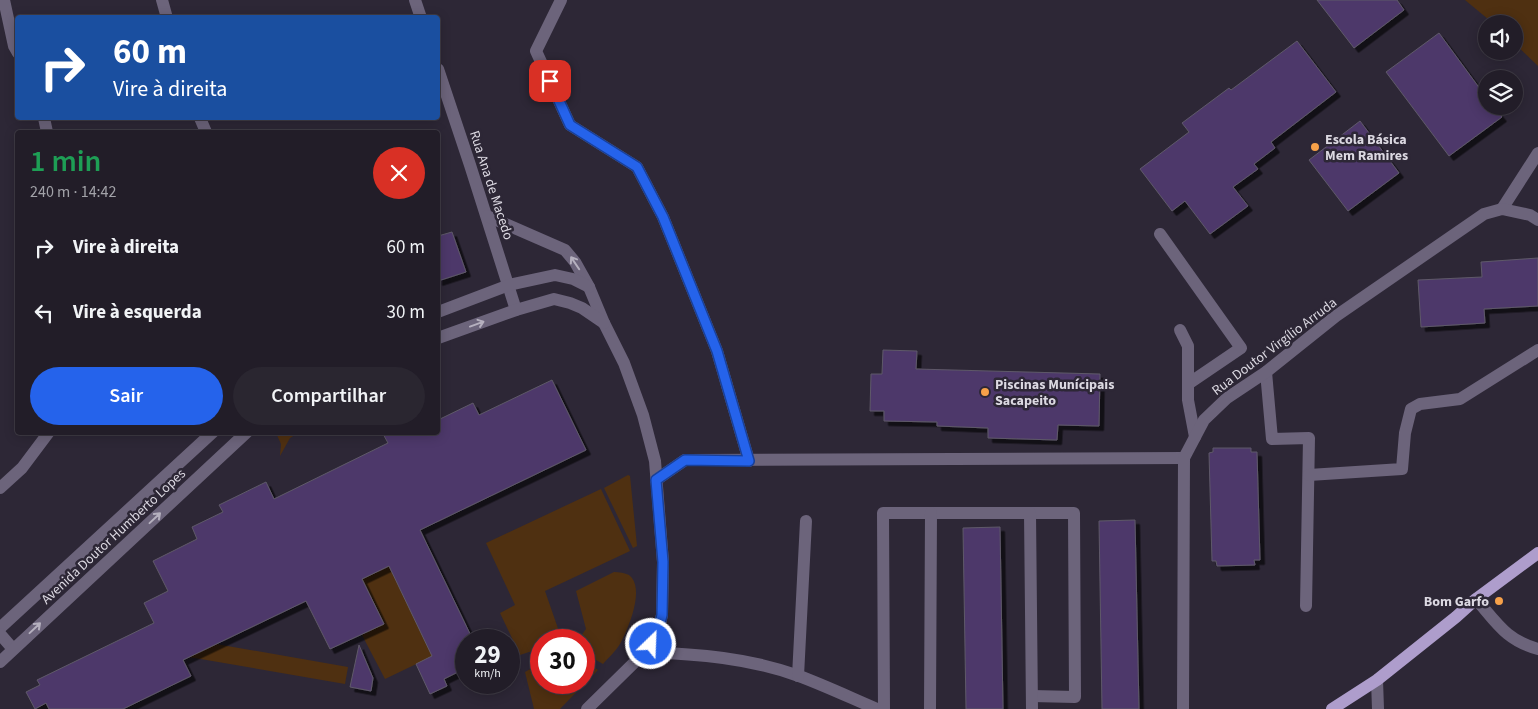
<!DOCTYPE html>
<html lang="pt">
<meta charset="utf-8">
<style>
body{margin:0;font-family:"Source Sans 3",sans-serif;background:#2a2630;color:#f1f3f6;height:100vh;display:flex;flex-direction:column;font-size:19px;white-space:nowrap}
*{box-sizing:border-box;margin:0}
p{font-size:16px;color:#a2a2a8}
.icon{flex:none;width:28px;height:28px;fill:none;stroke:currentColor;stroke-width:2;stroke-linecap:round;stroke-linejoin:round}
.map{position:relative;flex:1;overflow:hidden}
.drawer{position:absolute;left:15px;top:130px;width:425px;height:305px;display:flex;flex-direction:column;background:#221d28;border-radius:5px;box-shadow:0 2px 12px #0003,0 0 0 1px #3f3b45}
.drawer>*{flex:none}
.top-card{position:absolute;left:15px;top:15px;width:425px;height:105px;border-radius:5px;box-shadow:0 2px 12px #0003,0 0 0 1px #3f3b45;background:#1a4fa0;color:#fff;overflow:hidden}
.buttons{position:absolute;left:1478px;top:15px;display:grid;gap:10px}
.buttons a{display:grid;place-items:center;width:45px;height:45px;border-radius:50%;background:#221d28;box-shadow:0 2px 12px #0003,0 0 0 1px #3f3b45;font-size:25px}
.speed{position:absolute;left:455px;top:629px;display:flex;gap:10px;font-size:25px;font-weight:700;text-align:center}
.speed>*{display:grid;place-content:center;width:65px;height:65px;border-radius:50%;background:#221d28;box-shadow:0 2px 12px #0003,0 0 0 1px #3f3b45;line-height:1}
.speed small{font-size:12px;font-weight:400}
.speed .limit{border:8px solid #d22;background:#fff;color:#111}
.pin{position:absolute;display:grid;place-items:center;width:42px;height:42px;color:#fff;margin:-21px;border-radius:10px;box-shadow:0 2px 8px #0006}
.me{position:absolute;width:55px;margin:-28px;rotate:24deg;stroke-linejoin:round;filter:drop-shadow(0 0 4px #0008)}
.turn{display:flex;align-items:center;gap:18px;height:105px;padding:0 15px;font-size:22px}
.turn .icon{width:65px;height:65px;stroke-width:2.5}
.turn b{display:block;font-size:35px;line-height:42px}
.round{display:grid;place-items:center;flex:none;width:52px;height:52px;border-radius:26px;background:#2a2630}
.summary{display:flex;align-items:center;justify-content:space-between;height:85px;padding:0 15px}
h1{font-size:30px;font-weight:600;line-height:38px;color:#1e9e55}
.button{display:flex;gap:10px;margin-top:auto;padding:10px 15px}
.button a{flex:1;height:58px;border-radius:30px;background:#2563eb;color:#fff;font-size:20px;font-weight:600;line-height:58px;text-align:center}
.button a+a{background:#2a2630;color:#f1f3f6}
ul{padding:0;list-style:none}
li{display:flex;align-items:center;gap:15px;height:65px;padding:0 15px}
li div{flex:1}
li b{display:block;font-size:19px}
li em{font-style:normal}
.map>svg:first-child{display:block}
.green{fill:#4f3011}
.building{fill:#4d396a;stroke:#5f5969;filter:url(#shadow)}
.lines{fill:none;stroke-linecap:round;stroke-linejoin:round}
.minor{stroke:#6c647b;stroke-width:12}
.major{stroke:#ae9dcc;stroke-width:12}
.oneway{stroke:#b5b0be}
.route-casing{stroke:#184099;stroke-width:12}
.route{stroke:#2563eb;stroke-width:9}
.poi-dot{fill:#f7a149;stroke:#2d2736;stroke-width:2}
.labels{text-anchor:middle;stroke-width:5;stroke-linejoin:round;paint-order:stroke}
.poi-label{font-size:14px;font-weight:bold;fill:#dcd9e2;stroke:#2d2736;text-anchor:start}
.street-label{font-size:14px;fill:#dcd9e2;stroke:#2d2736}
</style>
<div class="map">
<svg width="1538" height="709" viewBox="0 0 1538 709">
<defs>
<filter id="shadow"><feDropShadow dx="4.5" dy="4.5" stdDeviation="0" flood-color="#0009"/></filter>
</defs>
<rect width="100%" height="100%" fill="#2d2736"/>
<g class="green">
<polygon points="1465,0 1538,0 1538,66 1514,43 1514,24 1494,24"/>
<polygon points="276,433 298,433 290,438 280,456 281,444"/>
<polygon points="628,475 630,476 637,546 633,548 604,488"/>
<polygon points="601,489 630,551 545,591 562,640 541,640 541,648 520,655 500,613 515,605 486,543"/>
<polygon points="389,566 433,656 385,679 362,635 384,623 362,579"/>
<path d="M614,572C619,572 625,573 629,575C646,588 628,629 620,644C616,651 608,658 603,664L584,653V640H578L586,629L576,591Z"/>
<polygon points="216,644 348,667 345,684 189,657"/>
<polygon points="584,661 598,670 560,709 534,709 525,672 541,663 541,682 584,682"/>
</g>
<g class="building">
<polygon points="1317,0 1397,0 1404,10 1354,48"/>
<polygon points="1439,33 1486,97 1486,106 1493,106 1502,117 1449,156 1386,72"/>
<polygon points="1297,41 1336,92 1271,142 1275,148 1254,164 1258,169 1233,187 1248,206 1210,234 1185,201 1172,211 1140,169 1189,132 1182,123 1229,88 1231,90"/>
<polygon points="1360,121 1399,173 1348,211 1309,160"/>
<polygon points="452,232 466,272 438,281 438,236"/>
<polygon points="1538,258 1538,306 1484,309 1485,323 1421,327 1418,280 1482,277 1481,262"/>
<polygon points="883,350 917,351 916,369 1100,374 1099,426 1058,425 1057,440 988,438 988,428 937,426 937,422 884,421 884,411 870,411 871,374 882,374"/>
<polygon points="552,380 586,450 420,530 473,640 466,640 466,668 444,679 447,686 430,694 416,664 432,656 389,566 362,579 384,624 330,649 306,601 183,660 191,676 123,709 49,709 46,703 35,709 26,692 40,685 37,680 154,623 144,603 168,591 153,561 197,539 192,527 223,512 219,505 266,482 274,499 388,443 382,432 438,432 438,420 473,403 479,415"/>
<polygon points="1213,448 1251,448 1251,452 1257,452 1260,560 1254,560 1255,565 1217,566 1216,561 1212,561 1209,453 1213,452"/>
<polygon points="1135,520 1139,709 1102,709 1099,521"/>
<polygon points="1000,527 1003,709 966,709 963,528"/>
<polygon points="359,645 373,678 371,691 350,687"/>
</g>
<g class="lines">
<g class="minor">
<polyline points="4,0 14,46 18,53"/>
<polyline points="162,0 167,18"/>
<polyline points="415,0 421,18"/>
<polyline points="561,0 536,51 570,125 637,167 663,217 717,351 749,461"/>
<polyline points="438,69 470,165 516,310"/>
<polyline points="44,118 47,132"/>
<polyline points="200,118 206,132"/>
<polyline points="1502,209 1538,153"/>
<polyline points="487,216 565,250 575,262 589,287 604,323 624,363 643,415 655,461 663,562 662,615 657,635 645,652 587,709"/>
<polyline points="1160,234 1241,348 1188,384"/>
<polyline points="438,312 509,285 555,275 573,279 589,287"/>
<polyline points="1180,330 1188,346 1188,400 1195,437"/>
<polyline points="438,338 516,310 554,299 570,303 582,308 604,323"/>
<polyline points="1266,372 1272,439 1309,438 1306,606"/>
<polyline points="1309,475 1402,469 1405,433 1411,409 1420,404 1460,399 1538,350"/>
<polyline points="656,480 685,460 1184,458"/>
<polyline points="0,488 22,468 49,432"/>
<polyline points="1030,513 1074,513 1075,697 1032,696"/>
<path d="M1476,599C1497,623 1506,640 1538,649"/>
<polyline points="0,628 213,432"/>
<polyline points="0,634 13,649"/>
<path d="M645,652C697,654 750,658 799,676C826,686 851,698 877,709"/>
<polyline points="0,662 247,432"/>
<polyline points="798,676 806,521"/>
<polyline points="1377,680 1378,709"/>
<polyline points="884,709 883,513 1030,513 1032,709"/>
<polyline points="930,709 931,513"/>
<polyline points="1183,709 1184,458 1204,420 1227,398 1266,372 1336,316 1484,214 1502,209 1530,215 1538,220"/>
</g>
<polyline class="major" points="1332,709 1377,680 1456,617 1476,599 1538,553"/>
</g>
<defs><path id="oneway-shaft" d="M-6 0H5M1.5-3L5.5 0L1.5 3" fill="none" stroke-width="1.6" stroke-linecap="round" stroke-linejoin="round" transform="scale(1.25)"/></defs>
<g class="oneway">
<use href="#oneway-shaft" transform="translate(575 263) rotate(-124)"/>
<use href="#oneway-shaft" transform="translate(477 324) rotate(-20)"/>
<use href="#oneway-shaft" transform="translate(155 518) rotate(-43)"/>
<use href="#oneway-shaft" transform="translate(35 628) rotate(-43)"/>
</g>
<g class="lines">
<defs>
<polyline id="route" points="550,81 570,125 637,167 663,217 717,351 749,461 685,460 656,480 663,562 662,615 657,635 651,644"/>
</defs>
<use href="#route" class="route-casing"/>
<use href="#route" class="route"/>
</g>
<g class="poi-dot">
<circle cx="1315" cy="147" r="5"/>
<circle cx="985" cy="392" r="5"/>
<circle cx="1499" cy="601" r="5"/>
</g>
<g class="labels">
<g class="poi-label">
<text x="1325" y="144">Escola Básica<tspan x="1325" dy="16">Mem Ramires</tspan></text>
<text x="995" y="389">Piscinas Munícipais<tspan x="995" dy="16">Sacapeito</tspan></text>
<text x="1489" y="606" text-anchor="end">Bom Garfo</text>
</g>
<g class="street-label">
<text transform="translate(492 185) rotate(72)" y="5">Rua Ana de Macedo</text>
<text transform="translate(1274 346) rotate(-37)" y="5">Rua Doutor Virgílio Arruda</text>
<text transform="translate(113 536) rotate(-43)" y="5">Avenida Doutor Humberto Lopes</text>
</g>
</g>
</svg>
<div class="buttons">
<a><svg class="icon" aria-label="sound" viewBox="0 0 24 24"><path d="M4 9h4l5-4v14l-5-4H4zM17 9q2 3 0 6"/></svg></a>
<a><svg class="icon" aria-label="layers" viewBox="0 0 24 24"><path d="M12 4l9 5-9 5-9-5zM3 14l9 5 9-5"/></svg></a>
</div>
<div class="speed"><div>29<small>km/h</small></div><div class="limit">30</div></div>
<div class="pin" style="left:550px;top:81px;background:#d93025"><svg class="icon" aria-label="arrive" viewBox="0 0 24 24"><path d="M6 21V4h12l-3 4 3 4H6"/></svg></div>
<svg class="me" style="left:651px;top:644px" viewBox="-20 -20 40 40"><circle r="17" fill="#2563eb" stroke="#fff" stroke-width="3"/><path d="M0-11L8 9 0 5-8 9z" fill="#fff"/></svg>
<div class="top-card">
<div class="turn"><svg class="icon" aria-label="right" viewBox="0 0 24 24"><path d="M7 20v-9h11M14 6l5 5-5 5"/></svg><div><b>60 m</b>Vire à direita</div></div>
</div>
<section class="drawer">
<div class="summary"><div><h1>1 min</h1><p>240 m · 14:42</p></div><a class="round" style="background:#d93025;color:#fff"><svg class="icon" aria-label="close" viewBox="0 0 24 24"><path d="M6 6l12 12M18 6L6 18"/></svg></a></div>
<ul>
<li><svg class="icon" aria-label="right" viewBox="0 0 24 24"><path d="M7 20v-9h11M14 6l5 5-5 5"/></svg><div><b>Vire à direita</b></div><em>60 m</em></li>
<li><svg class="icon" aria-label="left" viewBox="0 0 24 24"><path d="M17 20v-9H6M10 6l-5 5 5 5"/></svg><div><b>Vire à esquerda</b></div><em>30 m</em></li>
</ul>
<div class="button"><a>Sair</a><a>Compartilhar</a></div>
</section>
</div>
